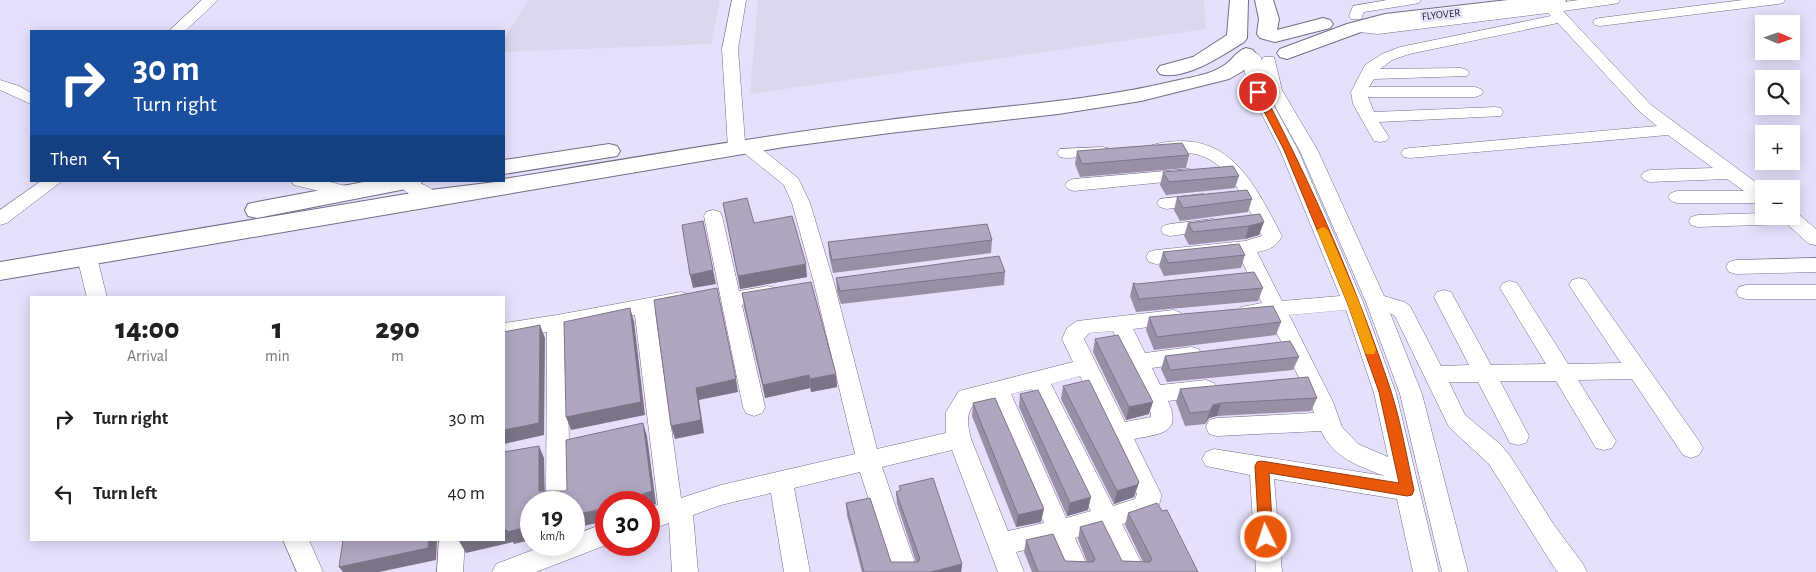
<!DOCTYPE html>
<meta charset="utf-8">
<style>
body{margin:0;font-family:"Alegreya Sans",sans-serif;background:#f2f2f2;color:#202124;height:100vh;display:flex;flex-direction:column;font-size:19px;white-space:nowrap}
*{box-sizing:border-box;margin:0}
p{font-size:16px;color:#757577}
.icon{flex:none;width:28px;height:28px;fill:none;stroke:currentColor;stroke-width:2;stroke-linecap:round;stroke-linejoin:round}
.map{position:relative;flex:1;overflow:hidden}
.panel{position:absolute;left:30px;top:296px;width:475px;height:245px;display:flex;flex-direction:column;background:#fff;border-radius:0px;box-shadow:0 2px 12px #0003}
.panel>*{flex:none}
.guide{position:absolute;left:30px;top:30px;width:475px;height:152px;border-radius:0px;box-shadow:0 2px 12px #0003;background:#1a4fa0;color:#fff;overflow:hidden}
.needle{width:32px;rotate:92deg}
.controls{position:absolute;left:1755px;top:15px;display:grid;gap:10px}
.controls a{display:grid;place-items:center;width:45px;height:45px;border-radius:0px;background:#fff;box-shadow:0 2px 12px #0003;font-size:25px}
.speed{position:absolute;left:520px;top:491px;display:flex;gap:10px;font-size:25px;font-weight:700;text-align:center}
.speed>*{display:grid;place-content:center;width:65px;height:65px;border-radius:50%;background:#fff;box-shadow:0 2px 12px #0003;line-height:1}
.speed small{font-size:12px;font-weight:400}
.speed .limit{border:8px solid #d22;background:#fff;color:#111}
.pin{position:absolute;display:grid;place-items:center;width:42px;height:42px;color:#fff;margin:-21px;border:2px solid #fff;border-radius:50%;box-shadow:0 1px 5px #0007}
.me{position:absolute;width:55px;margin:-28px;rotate:356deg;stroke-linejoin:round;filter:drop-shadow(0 0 4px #0008)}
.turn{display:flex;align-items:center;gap:18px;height:105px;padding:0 20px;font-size:22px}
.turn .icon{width:65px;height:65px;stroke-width:2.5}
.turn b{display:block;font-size:35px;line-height:42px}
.then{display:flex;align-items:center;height:48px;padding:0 20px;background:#0003;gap:10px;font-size:19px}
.eta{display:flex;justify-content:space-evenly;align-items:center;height:85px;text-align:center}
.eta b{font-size:30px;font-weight:800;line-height:35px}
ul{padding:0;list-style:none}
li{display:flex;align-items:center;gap:15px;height:75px;padding:0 20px}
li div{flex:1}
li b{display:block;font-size:19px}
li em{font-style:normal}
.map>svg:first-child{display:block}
.industrial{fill:#dcd7ed}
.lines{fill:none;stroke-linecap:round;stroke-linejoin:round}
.minor-casing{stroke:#726c85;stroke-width:1}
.major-casing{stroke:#726c85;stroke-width:2}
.minor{fill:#fff;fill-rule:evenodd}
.major{fill:#fff;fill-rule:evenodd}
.wall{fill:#988fa5}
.shaded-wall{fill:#7c7486}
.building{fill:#b1a6c0;stroke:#7c7486}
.route{fill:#ea580c;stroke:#983908}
.slow{fill:#f59e0b}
.labels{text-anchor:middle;stroke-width:5;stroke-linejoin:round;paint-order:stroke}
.far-street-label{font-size:11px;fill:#211e28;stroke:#e7e0fd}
</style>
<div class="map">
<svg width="1816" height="572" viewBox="0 0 1816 572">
<rect width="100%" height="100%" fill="#e7e0fd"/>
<g class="industrial">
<polygon points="528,0 720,0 711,44 504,52 504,39"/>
<polygon points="758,0 1204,0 1206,29 750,94"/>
</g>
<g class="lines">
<defs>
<g id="minor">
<polygon points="202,0 218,0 185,31 169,31"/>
<path d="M732,0H746L738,49L745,142L754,143L798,178L810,203L834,283L877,449L946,433V412L959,391L1073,362L1062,339L1067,328L1077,321L1174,310L1181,313L1184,318L1181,323L1133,329L1145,353L1191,347L1199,349L1202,355L1199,361L1152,368L1160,385L1206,380L1214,383L1217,389L1214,395L1168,401C1183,434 1159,434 1134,439L1161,494C1161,517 1140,519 1122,524L1146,572H1120L1100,531L1075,538L1090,572H1064L1052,544L1016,552L1024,572H998L952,450L882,467L918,572H892L860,472L794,488L810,572H784L771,493L721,505L693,515L698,572H672L669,523L649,530V508L658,505L635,315L567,329L570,502H546L547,332L504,339V323L557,315L681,292L688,294L691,299L688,304L655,311L681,498L721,485L855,454L814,283L792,203L784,185L743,152L737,153L731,152L728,148L722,49ZM1113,331L1151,413V417L1125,422L1084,339L1089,333ZM1080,376L1137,494L1135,499L1113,506L1051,384ZM1032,389L1091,511L1066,518L1011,394ZM991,400L1044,523L1008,531L971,439C968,426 965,415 974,404Z"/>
<polygon points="1387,0 1421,0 1419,3 1414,4 1364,12 1361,19 1351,19 1349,16 1353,6"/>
<polygon points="1579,0 1620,0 1618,3 1613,4 1563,11 1651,105 1765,189 1764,203 1677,203 1671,201 1668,197 1671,193 1677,191 1744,191 1727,179 1650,182 1644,180 1641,176 1644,172 1650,170 1713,168 1668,135 1410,158 1404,157 1401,153 1404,149 1410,148 1657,126 1639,111 1558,23 1409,54 1392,60 1380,69 1461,68 1467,70 1469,73 1467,76 1374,79 1369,87 1475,87 1481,89 1483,92 1481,95 1475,97 1368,97 1374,112 1495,107 1501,108 1503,112 1501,116 1379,122 1389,137 1386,141 1380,142 1374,141 1353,104 1351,92 1365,65 1382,54 1400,47 1551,16 1548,13 1378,34 1349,31 1347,28 1349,25 1378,26"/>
<polygon points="1743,0 1785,0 1783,3 1778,4 1600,26 1595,25 1593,22 1595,19 1600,18"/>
<path d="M1253,52L1258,54L1261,57V74V60L1264,57H1274L1282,90L1318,151L1384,296L1404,302L1410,306L1441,366L1469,365L1434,297L1437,292L1444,290L1451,292L1491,365L1546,364L1500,288L1503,283L1510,281L1517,283L1568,364L1621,363L1569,285L1572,280L1579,278L1586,280L1699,441L1703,448L1699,455L1691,458L1683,455L1632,379L1578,380L1616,441L1612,448L1604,450L1596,448L1556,381H1500L1529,436L1526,443L1518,445L1510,443L1478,382H1449L1465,415L1500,444L1510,456L1554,525L1583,564L1587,572H1558L1554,567L1489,464L1449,427L1395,316L1390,313L1422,394L1468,572H1442L1400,394L1366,302L1300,151L1266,90L1263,80L1266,91L1298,150L1363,302L1396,393L1439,572H1413L1397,499L1274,479L1282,572H1256L1250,475L1206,466L1202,459L1206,452L1214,449L1385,476C1358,466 1334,458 1321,431L1217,436L1209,434L1206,427L1209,420L1217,418L1314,413L1311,402L1269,317L1248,319L1241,317L1238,312L1241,307L1262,303L1239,255L1156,264L1149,262L1146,257L1149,252L1156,250L1245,241L1262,236C1247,206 1232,162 1195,154C1181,151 1166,156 1152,153L1149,149L1152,145C1228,126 1252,180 1282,236C1276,247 1269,250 1257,252L1282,301L1340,296L1280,150L1250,91L1244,69L1248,54ZM1346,310L1374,393L1388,457L1358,444L1342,427L1333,402L1289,315Z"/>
<polygon points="0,80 19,86 31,93 31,104 0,90"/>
<polygon points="1102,147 1108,148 1111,152 1108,156 1066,158 1060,157 1057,153 1060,149"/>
<polygon points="1189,169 1195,171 1198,175 1195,179 1074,191 1068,189 1065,185 1068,181 1074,179"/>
<polygon points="41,181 62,181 7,223 0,225 0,210"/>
<polygon points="291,181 326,181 358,189 361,193 358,197 352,199 294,185"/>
<path d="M396,181C413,181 429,182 439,198L436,202C424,206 403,192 396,181Z"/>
<polygon points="1203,194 1209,196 1212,200 1209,204 1166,209 1160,207 1157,203 1160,199"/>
<polygon points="713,210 720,212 722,216 739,291 768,286 775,288 778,293 775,298 742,305 765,407 762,413 754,416 746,413 743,407 704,216 706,212"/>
<polygon points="1791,210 1796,212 1816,229 1816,245 1809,244 1787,224 1698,227 1691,225 1689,221 1691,217 1698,215 1764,213 1764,216 1791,216"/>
<polygon points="1213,219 1220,221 1222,225 1220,229 1170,236 1163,234 1161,230 1163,226 1170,224"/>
<polygon points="87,250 94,252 97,257 107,298 87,298 77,257 80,252"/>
<polygon points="1816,258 1816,272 1736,274 1729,272 1726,267 1729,262 1736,260"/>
<polygon points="1746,285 1816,285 1816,299 1746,299 1739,297 1736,292 1739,287"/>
<polygon points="606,523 606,545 536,572 492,572 496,564 546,545 574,545 574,535"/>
<polygon points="283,540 309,540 323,572 297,572"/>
<polygon points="439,540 465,540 463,572 437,572"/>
</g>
<g id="major">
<path d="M1230,0H1248L1247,38L1244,42C1223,55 1185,81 1160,74L1157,70L1160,66L1193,57L1227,35Z"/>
<polygon points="1255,0 1273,0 1279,19 1277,30 1323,18 1330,20 1333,24 1330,28 1275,42 1260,38 1257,34 1259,19"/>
<polygon points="1508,0 1566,0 1564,4 1557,6 1386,26 1361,32 1287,59 1280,57 1277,53 1280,49 1347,24 1385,14"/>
<path d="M1246,48L1253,50L1256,54L1243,71L1229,79L1141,101L1058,114L890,133L784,147L0,280V262L430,190L504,181V179C632,158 760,136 888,120C985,107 1084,103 1179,80C1193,77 1211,74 1223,66C1232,61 1236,51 1246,48Z"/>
<polygon points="609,144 617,146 620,151 617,156 504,174 504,160"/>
<polygon points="369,181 423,181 419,186 411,188 257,218 248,216 245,210 248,204 257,202"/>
</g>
</defs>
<use href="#minor" class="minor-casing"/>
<use href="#major" class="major-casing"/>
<use href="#minor" class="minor"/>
<use href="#major" class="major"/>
</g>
<g class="wall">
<polygon points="1077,151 1189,155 1186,168 1080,177 1075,164"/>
<polygon points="1163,172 1239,176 1235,188 1166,195 1160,185"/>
<polygon points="1177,197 1252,199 1248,212 1180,221 1174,210"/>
<polygon points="723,203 754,223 807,277 740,289"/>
<polygon points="1260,214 1259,235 1245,239 1189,245 1184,236 1188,223"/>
<polygon points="992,240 991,253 833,273 829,255 828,242"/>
<polygon points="1163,252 1245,255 1241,268 1164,276 1159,266"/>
<polygon points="1005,272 1004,285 841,304 837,291 836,278"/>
<polygon points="1133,283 1137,284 1263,288 1258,301 1136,312 1130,296"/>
<polygon points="742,293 836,374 837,387 811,392 810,388 765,398 744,307"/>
<polygon points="1149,317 1281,322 1276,335 1154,350 1146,330"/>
<polygon points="1095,339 1149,414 1126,420 1093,352"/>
<polygon points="1165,356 1299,357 1293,370 1167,382 1161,369"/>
<polygon points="1063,386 1139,482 1134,497 1114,504 1061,399"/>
<polygon points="1180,389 1317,398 1311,411 1217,416 1209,418 1205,424 1185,426 1176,402"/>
<polygon points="1020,394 1088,510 1067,516 1019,407"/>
<polygon points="973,403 1041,522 1016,527 972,416"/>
<polygon points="899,486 962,564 961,572 862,572 847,515 846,503 891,562 916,562 897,504 896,492 900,491"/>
<polygon points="1162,511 1198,572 1032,572 1024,552 1026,540 1065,561 1087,562 1078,539 1080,527 1122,561 1143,562 1125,525 1128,513"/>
</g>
<g class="shaded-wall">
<polygon points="1264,222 1259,235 1245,239 1249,226"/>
<polygon points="806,264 807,277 740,289 738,276"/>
<polygon points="713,270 716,284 693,288 690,275"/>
<polygon points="630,308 634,321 645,415 571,430 566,417"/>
<polygon points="540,325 545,338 544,435 504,444 504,430"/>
<polygon points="836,374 837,387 811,392 810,379"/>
<polygon points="809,375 810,388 765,398 763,385"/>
<polygon points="736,379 738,392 699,400 704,433 675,439 671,426 696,388"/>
<polygon points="1153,402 1149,414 1126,420 1129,407"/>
<polygon points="1221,403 1217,416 1209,418 1205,424 1210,411 1213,405"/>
<polygon points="643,423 647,436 656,504 649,506 649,502 632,502 643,494"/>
<polygon points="539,446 544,458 545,502 539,491"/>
<polygon points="1139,482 1134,497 1114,504 1117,491"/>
<polygon points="1091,497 1088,510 1067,516 1070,503"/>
<polygon points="606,508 606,521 574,528 574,515"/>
<polygon points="1044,509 1041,522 1016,527 1018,515"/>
<polygon points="531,526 531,540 514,544 513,542 466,553 459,541 504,540 504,531"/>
<polygon points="429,540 437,540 436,560 379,572 343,572 339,567"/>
<polygon points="962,564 961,572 931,572"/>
</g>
<g class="building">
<polygon points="1182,143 1189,155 1082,164 1077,151"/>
<polygon points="1233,166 1239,176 1169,182 1163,172"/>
<polygon points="1247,190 1252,199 1183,208 1177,197"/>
<polygon points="747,198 754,223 792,216 806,264 738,276 723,203"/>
<polygon points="1260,214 1264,222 1249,226 1193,232 1188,223"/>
<polygon points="703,221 713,270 690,275 682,225"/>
<polygon points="987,224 992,240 832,260 828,242"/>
<polygon points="1239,244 1245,255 1168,263 1163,252"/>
<polygon points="999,256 1005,272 840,291 836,278"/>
<polygon points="1254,272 1263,288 1139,299 1133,283 1137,284"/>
<polygon points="811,282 836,374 810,379 809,375 763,385 742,293"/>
<polygon points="717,288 736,379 696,388 701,420 671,426 654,300"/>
<polygon points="1273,306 1281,322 1157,337 1149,317"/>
<polygon points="630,308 641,402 566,417 564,322"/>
<polygon points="540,325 539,423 504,430 504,332"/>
<polygon points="1118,335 1153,402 1129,407 1095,339"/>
<polygon points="1290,341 1299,357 1170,370 1165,356"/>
<polygon points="1308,377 1317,398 1221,403 1213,405 1210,411 1190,413 1180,389"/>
<polygon points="1089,380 1139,482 1137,485 1117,491 1063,386"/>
<polygon points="1038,390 1091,497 1070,503 1020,394"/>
<polygon points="995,398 1044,509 1018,515 973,403"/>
<polygon points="643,423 652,491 643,494 643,500 632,502 606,502 606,508 574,515 574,502 531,502 531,526 507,532 507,530 504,531 504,452 539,446 539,491 565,491 567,490 566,440"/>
<polygon points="933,478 962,564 931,572 864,572 846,503 870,498 891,562 918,562 920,559 896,492 901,490 899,486"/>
<polygon points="1157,503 1162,511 1167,510 1198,572 1038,572 1026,540 1053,534 1065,561 1093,562 1095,559 1080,527 1102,521 1122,561 1150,562 1152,559 1128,513"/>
<polygon points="343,540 429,540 428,548 339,567"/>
</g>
<path class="route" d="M1258,89L1263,92C1313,187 1357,288 1391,391C1401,423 1407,458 1414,490L1412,495L1407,496L1269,473L1273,537L1271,541L1266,543L1261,541L1259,537L1255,466L1257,462L1261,461L1399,483L1379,392L1347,302L1284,150L1254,92Z"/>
<polygon class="slow" points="1323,227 1328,230 1359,302 1376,350 1374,354 1366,354 1364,350 1347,302 1317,230"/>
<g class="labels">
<g class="far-street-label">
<text transform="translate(1441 14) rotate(-6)" y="4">FLYOVER</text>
</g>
</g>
</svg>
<div class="controls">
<a><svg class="needle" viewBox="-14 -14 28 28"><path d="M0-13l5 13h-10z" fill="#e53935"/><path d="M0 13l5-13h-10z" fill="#757577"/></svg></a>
<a><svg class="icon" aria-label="search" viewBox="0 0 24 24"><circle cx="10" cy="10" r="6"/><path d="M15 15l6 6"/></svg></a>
<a>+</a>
<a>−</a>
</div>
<div class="speed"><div>19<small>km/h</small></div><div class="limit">30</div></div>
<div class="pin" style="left:1258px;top:92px;background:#d93025"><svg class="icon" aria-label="arrive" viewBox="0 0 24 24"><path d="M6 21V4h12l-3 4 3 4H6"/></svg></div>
<svg class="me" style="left:1266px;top:537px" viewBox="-20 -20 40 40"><circle r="17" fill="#ea580c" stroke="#fff" stroke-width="3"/><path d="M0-11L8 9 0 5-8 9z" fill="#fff"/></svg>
<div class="guide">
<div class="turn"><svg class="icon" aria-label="right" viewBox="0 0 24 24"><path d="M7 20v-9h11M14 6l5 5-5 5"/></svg><div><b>30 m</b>Turn right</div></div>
<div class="then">Then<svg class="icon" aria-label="left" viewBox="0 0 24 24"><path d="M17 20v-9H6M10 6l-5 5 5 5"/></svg></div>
</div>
<section class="panel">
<div class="eta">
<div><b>14:00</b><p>Arrival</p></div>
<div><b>1</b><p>min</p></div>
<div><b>290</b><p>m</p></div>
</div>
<ul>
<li><svg class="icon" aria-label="right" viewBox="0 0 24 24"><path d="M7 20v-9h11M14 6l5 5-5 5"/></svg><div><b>Turn right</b></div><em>30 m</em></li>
<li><svg class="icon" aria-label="left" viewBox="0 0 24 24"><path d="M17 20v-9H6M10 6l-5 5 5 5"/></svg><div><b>Turn left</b></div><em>40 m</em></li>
</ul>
</section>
</div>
